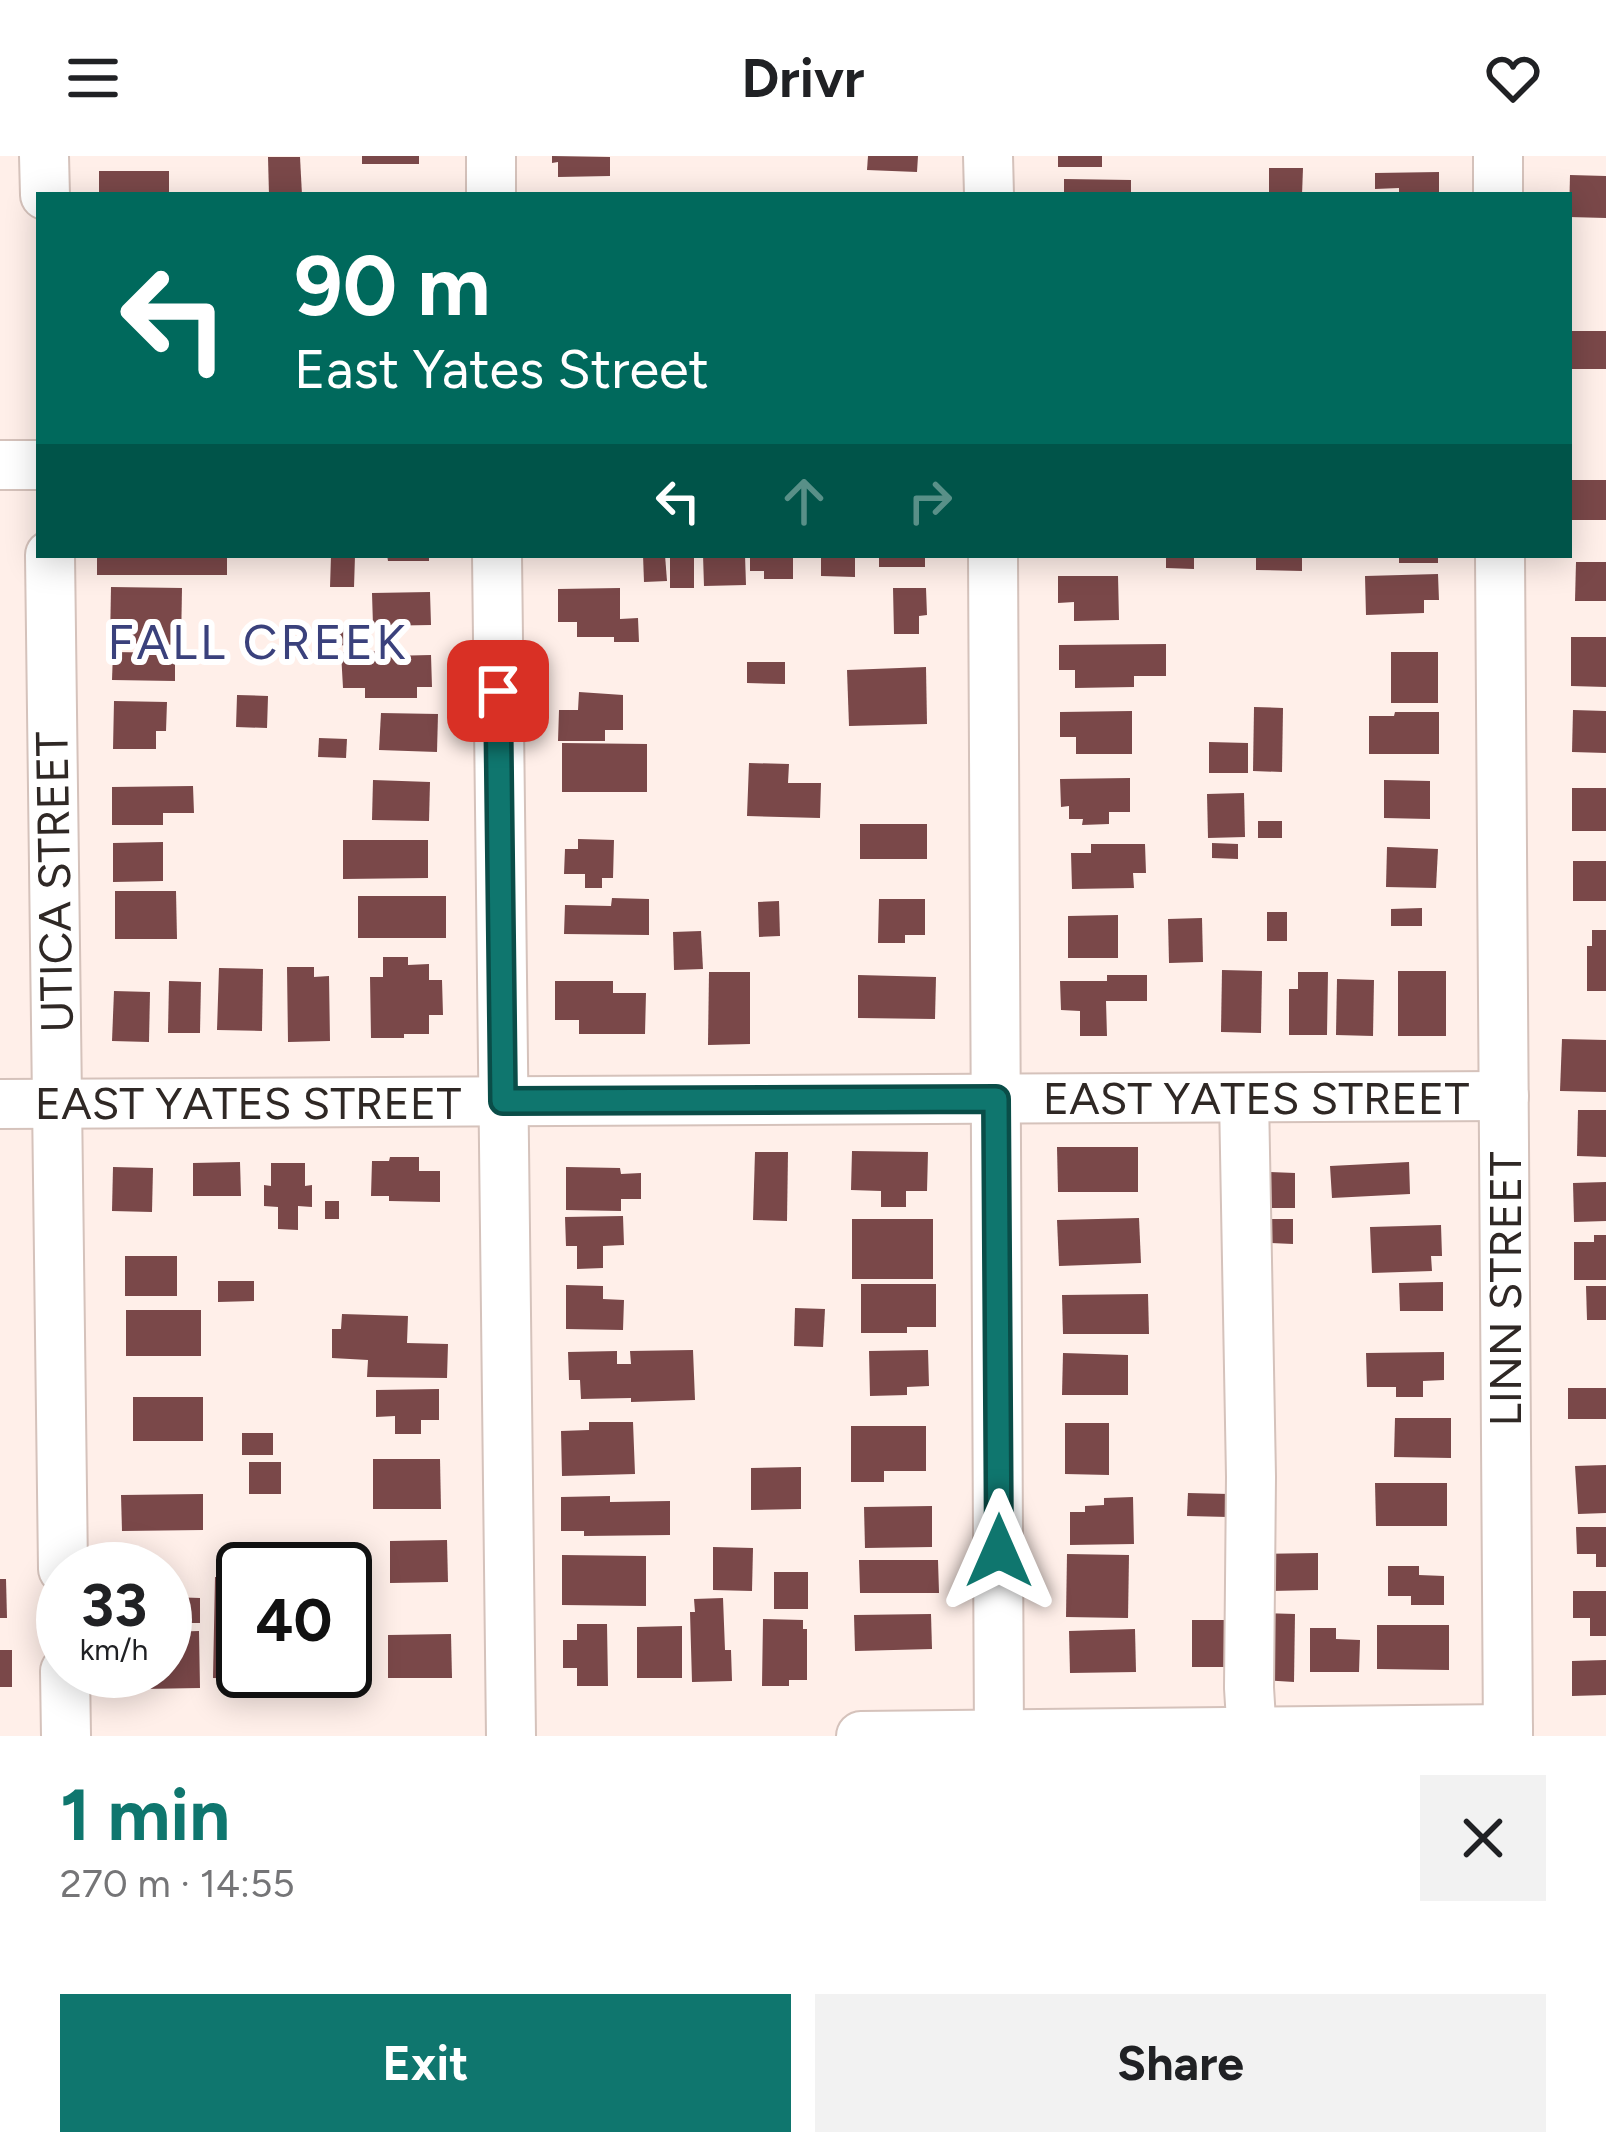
<!DOCTYPE html>
<meta charset="utf-8">
<style>
body{margin:0;font-family:Figtree,sans-serif;background:#f2f2f2;color:#202124;height:100vh;display:flex;flex-direction:column;font-size:45px;white-space:nowrap}
*{box-sizing:border-box;margin:0}
p{font-size:39px;color:#757577}
.icon{flex:none;width:66px;height:66px;fill:none;stroke:currentColor;stroke-width:2;stroke-linecap:round;stroke-linejoin:round}
.map{position:relative;height:1580px;overflow:hidden}
.panel{display:flex;flex-direction:column;background:#fff;flex:1}
.panel>*{flex:none}
.banner{position:absolute;left:36px;top:36px;width:1536px;height:366px;border-radius:0px;box-shadow:0 6px 30px #0003;background:#00695c;color:#fff;overflow:hidden}
.speed{position:absolute;left:36px;top:1386px;display:flex;gap:24px;font-size:60px;font-weight:700;text-align:center}
.speed>*{display:grid;place-content:center;width:156px;height:156px;border-radius:50%;background:#fff;box-shadow:0 6px 30px #0003;line-height:1}
.speed small{font-size:30px;font-weight:400}
.speed .limit{border:6px solid #111;border-radius:18px;background:#fff;color:#111}
.pin{position:absolute;display:grid;place-items:center;width:102px;height:102px;color:#fff;margin:-51px;border-radius:24px;box-shadow:0 6px 18px #0006}
.me{position:absolute;width:132px;margin:-66px;rotate:0deg;stroke-linejoin:round;filter:drop-shadow(0 0 9px #0008)}
.turn{display:flex;align-items:center;gap:42px;height:252px;padding:0 60px;font-size:54px}
.turn .icon{width:156px;height:156px;stroke-width:2.5}
.turn b{display:block;font-size:84px;line-height:102px}
.lanes{display:flex;align-items:center;height:114px;padding:0 60px;background:#0003;justify-content:center;gap:60px;direction:ltr}
.lanes .off{opacity:.35}
.round{display:grid;place-items:center;flex:none;width:126px;height:126px;border-radius:0px;background:#f2f2f2}
.headline{display:flex;align-items:center;justify-content:space-between;height:204px;padding:0 60px}
h1{font-size:72px;font-weight:700;line-height:90px;color:#0f766e}
.action{display:flex;gap:24px;margin-top:auto;padding:24px 60px}
.action a{flex:1;height:138px;border-radius:0px;background:#0f766e;color:#fff;font-size:48px;font-weight:700;line-height:138px;text-align:center}
.action a+a{background:#f2f2f2;color:#202124}
header{display:flex;justify-content:space-between;align-items:center;height:156px;padding:0 60px;background:#fff;font-size:54px;font-weight:700}
.map>svg:first-child{display:block}
.building{fill:#7a4849}
.lines{fill:none;stroke-linecap:round;stroke-linejoin:round}
.minor-casing{stroke:#d5c2bb;stroke-width:52}
.minor{stroke:#fff;stroke-width:48}
.route-casing{stroke:#0a4d48;stroke-width:30}
.route{stroke:#0f766e;stroke-width:21}
.labels{text-anchor:middle;stroke-width:12;stroke-linejoin:round;paint-order:stroke}
.street-label{font-size:45px;fill:#2f2825;stroke:#fff}
.neighbourhood-label{font-size:48px;letter-spacing:3px;fill:#3a417c;stroke:#fff}
</style>
<header><svg class="icon" aria-label="menu" viewBox="0 0 24 24"><path d="M4 6h16M4 12h16M4 18h16"/></svg>Drivr<svg class="icon" aria-label="heart" viewBox="0 0 24 24"><path d="M12 20l-8-8c-3-5 5-10 8-4 3-6 11-1 8 4z"/></svg></header>
<div class="map">
<svg width="1606" height="1580" viewBox="0 0 1606 1580">
<rect width="100%" height="100%" fill="#ffefe9"/>
<g class="building">
<rect x="362" y="0" width="57" height="8"/>
<polygon points="552,0 610,1 610,20 558,21 558,6 552,7"/>
<polygon points="868,0 918,0 917,16 867,14"/>
<rect x="1058" y="0" width="44" height="11"/>
<polygon points="268,1 300,1 302,39 269,39"/>
<polygon points="1269,12 1303,12 1302,39 1269,39"/>
<rect x="99" y="15" width="70" height="24"/>
<polygon points="1439,16 1439,39 1399,39 1399,32 1375,33 1375,17"/>
<polygon points="1570,19 1606,20 1606,62 1569,61"/>
<polygon points="1064,23 1131,24 1131,39 1064,39"/>
<rect x="1572" y="175" width="34" height="38"/>
<rect x="1571" y="324" width="35" height="40"/>
<rect x="97" y="399" width="130" height="20"/>
<polygon points="331,399 355,399 354,431 330,431"/>
<polygon points="387,399 429,399 429,405 388,405"/>
<polygon points="643,399 665,399 667,425 644,426"/>
<rect x="670" y="399" width="24" height="33"/>
<polygon points="703,399 745,399 746,429 704,430"/>
<polygon points="750,399 793,399 793,423 764,423 764,415 750,415"/>
<polygon points="821,399 855,399 855,421 821,420"/>
<rect x="879" y="399" width="46" height="12"/>
<polygon points="1166,399 1194,399 1194,413 1166,412"/>
<polygon points="1256,399 1302,399 1302,415 1256,414"/>
<rect x="1399" y="399" width="39" height="8"/>
<polygon points="1576,406 1606,406 1606,445 1575,445"/>
<polygon points="1438,418 1439,444 1424,444 1424,457 1366,459 1365,420"/>
<polygon points="1058,420 1118,420 1119,464 1074,465 1074,446 1058,447"/>
<polygon points="111,431 182,432 181,489 110,487"/>
<polygon points="620,432 620,463 638,462 639,486 614,486 614,481 577,481 577,466 558,466 558,433"/>
<polygon points="893,432 926,432 927,459 919,460 919,478 894,478"/>
<polygon points="430,436 431,469 373,470 372,437"/>
<polygon points="332,469 368,469 368,490 332,489"/>
<polygon points="1571,481 1606,481 1606,531 1571,530"/>
<polygon points="1166,488 1166,520 1134,520 1134,531 1075,532 1075,514 1059,514 1059,489"/>
<polygon points="388,495 388,500 431,499 432,531 417,531 417,542 365,542 365,532 343,532 341,496"/>
<polygon points="113,496 175,497 175,525 112,524"/>
<rect x="1391" y="496" width="47" height="51"/>
<polygon points="747,506 785,506 785,528 747,527"/>
<polygon points="926,511 927,568 849,570 847,514"/>
<polygon points="579,536 623,539 623,574 605,574 605,585 558,585 559,554 578,554"/>
<polygon points="237,539 268,540 267,572 236,571"/>
<polygon points="114,545 167,546 166,575 156,575 156,593 113,593"/>
<polygon points="1254,551 1283,552 1282,616 1253,615"/>
<polygon points="1573,554 1606,555 1606,597 1572,596"/>
<polygon points="1132,555 1132,598 1076,598 1076,581 1060,581 1060,556"/>
<polygon points="1395,556 1439,556 1439,598 1369,598 1369,560 1394,560"/>
<polygon points="381,557 438,558 437,596 379,594"/>
<polygon points="319,582 347,583 346,602 318,601"/>
<polygon points="1209,586 1248,587 1248,617 1209,617"/>
<polygon points="562,587 647,588 647,636 562,636"/>
<polygon points="749,607 789,608 788,627 821,627 820,662 747,660"/>
<polygon points="1130,622 1130,656 1109,656 1109,668 1082,669 1083,663 1069,663 1069,650 1061,651 1060,623"/>
<polygon points="373,624 430,626 429,665 372,664"/>
<polygon points="1384,624 1430,625 1430,663 1384,662"/>
<polygon points="193,630 194,657 163,657 163,669 112,669 112,631"/>
<rect x="1572" y="632" width="34" height="43"/>
<polygon points="1244,637 1245,681 1208,682 1207,638"/>
<rect x="1258" y="665" width="24" height="17"/>
<rect x="860" y="668" width="67" height="35"/>
<polygon points="578,683 614,684 613,722 602,722 602,732 585,732 585,718 564,718 565,693 578,693"/>
<polygon points="343,684 428,684 428,722 343,723"/>
<polygon points="163,686 163,725 113,726 113,687"/>
<polygon points="1212,687 1238,688 1238,703 1212,702"/>
<polygon points="1091,688 1145,688 1146,717 1133,717 1134,732 1072,733 1071,697 1091,697"/>
<polygon points="1387,691 1438,693 1436,732 1386,731"/>
<rect x="1573" y="705" width="33" height="40"/>
<polygon points="115,735 176,735 177,783 115,783"/>
<rect x="358" y="740" width="88" height="42"/>
<polygon points="612,742 649,743 649,779 564,778 565,749 611,750"/>
<polygon points="879,743 925,743 925,779 905,779 905,787 878,787"/>
<polygon points="779,745 780,780 759,781 758,746"/>
<polygon points="1422,752 1422,770 1391,770 1391,753"/>
<rect x="1267" y="756" width="20" height="29"/>
<polygon points="1118,759 1118,802 1068,802 1068,760"/>
<polygon points="1202,762 1203,806 1169,807 1168,763"/>
<polygon points="1592,774 1606,774 1606,835 1587,835 1587,790 1592,790"/>
<polygon points="701,775 703,813 674,814 673,776"/>
<polygon points="383,801 408,801 408,809 429,808 429,824 442,824 443,859 429,859 429,878 404,878 404,882 371,882 370,821 383,821"/>
<polygon points="287,811 314,811 314,821 329,820 330,885 288,886"/>
<polygon points="219,812 263,813 262,875 217,874"/>
<polygon points="1222,814 1262,815 1261,877 1221,876"/>
<rect x="1398" y="815" width="48" height="65"/>
<polygon points="709,816 750,816 750,888 708,889"/>
<polygon points="1298,816 1328,816 1327,879 1289,879 1289,833 1298,833"/>
<polygon points="858,819 936,821 935,863 858,862"/>
<polygon points="1107,819 1147,819 1147,845 1106,845 1107,880 1080,880 1080,855 1061,854 1060,825 1107,825"/>
<polygon points="1337,823 1374,824 1373,880 1336,879"/>
<polygon points="169,825 201,826 200,877 168,877"/>
<polygon points="555,825 613,825 613,837 646,837 645,878 579,878 579,864 555,864"/>
<polygon points="114,835 150,836 149,886 112,885"/>
<polygon points="1562,883 1606,884 1606,936 1560,935"/>
<polygon points="1578,954 1606,954 1606,1001 1577,1000"/>
<polygon points="1057,991 1138,991 1138,1036 1058,1036"/>
<polygon points="852,995 928,996 927,1035 906,1035 906,1051 881,1051 881,1035 851,1034"/>
<polygon points="755,996 788,996 787,1065 753,1064"/>
<polygon points="390,1001 419,1001 419,1015 440,1015 440,1046 389,1045 389,1040 371,1040 372,1005 389,1005"/>
<polygon points="240,1006 241,1040 193,1040 193,1007"/>
<polygon points="1409,1006 1410,1038 1332,1042 1330,1010"/>
<polygon points="271,1007 305,1007 305,1030 312,1029 312,1051 298,1050 298,1074 278,1073 278,1051 264,1050 264,1029 271,1030"/>
<polygon points="113,1011 153,1012 152,1056 112,1055"/>
<polygon points="566,1011 620,1012 621,1018 641,1017 641,1043 621,1043 621,1055 566,1054"/>
<polygon points="1267,1016 1295,1017 1295,1052 1267,1052"/>
<polygon points="1606,1026 1606,1065 1574,1066 1573,1027"/>
<rect x="325" y="1045" width="14" height="18"/>
<polygon points="623,1060 624,1089 603,1090 603,1112 577,1113 577,1090 566,1090 565,1061"/>
<polygon points="1139,1062 1141,1107 1059,1110 1057,1064"/>
<rect x="852" y="1063" width="81" height="60"/>
<polygon points="1271,1063 1293,1063 1293,1088 1271,1087"/>
<polygon points="1441,1069 1442,1100 1431,1100 1432,1115 1372,1117 1370,1071"/>
<polygon points="1594,1079 1606,1079 1606,1124 1574,1124 1574,1086 1594,1086"/>
<rect x="125" y="1100" width="52" height="40"/>
<polygon points="218,1125 254,1125 254,1145 218,1146"/>
<polygon points="1443,1126 1443,1155 1400,1155 1399,1127"/>
<polygon points="861,1128 936,1128 936,1171 907,1171 907,1177 861,1177"/>
<polygon points="566,1129 603,1130 603,1143 624,1144 623,1174 566,1173"/>
<polygon points="1586,1130 1606,1130 1606,1164 1587,1164"/>
<polygon points="1148,1138 1149,1178 1063,1178 1062,1139"/>
<polygon points="795,1152 825,1153 823,1191 794,1190"/>
<rect x="126" y="1154" width="75" height="46"/>
<polygon points="342,1158 408,1160 407,1187 448,1188 447,1222 367,1221 368,1204 332,1202 332,1173 341,1173"/>
<polygon points="693,1194 695,1244 631,1246 631,1242 581,1243 580,1224 569,1224 568,1196 617,1195 617,1208 631,1208 630,1195"/>
<polygon points="928,1194 929,1230 907,1231 907,1239 870,1240 869,1195"/>
<polygon points="1444,1196 1444,1224 1423,1225 1423,1241 1396,1241 1396,1231 1367,1231 1366,1197"/>
<polygon points="1063,1197 1128,1199 1128,1239 1062,1239"/>
<rect x="1568" y="1232" width="38" height="31"/>
<polygon points="439,1233 439,1264 421,1264 421,1278 395,1278 395,1260 376,1261 376,1234"/>
<rect x="133" y="1241" width="70" height="44"/>
<polygon points="1395,1262 1451,1262 1451,1302 1394,1301"/>
<polygon points="589,1266 633,1266 635,1318 562,1320 561,1275 589,1274"/>
<polygon points="1065,1267 1109,1267 1109,1319 1065,1318"/>
<polygon points="851,1270 926,1270 926,1315 884,1315 884,1326 851,1326"/>
<rect x="242" y="1277" width="31" height="22"/>
<polygon points="373,1303 440,1303 441,1353 373,1353"/>
<rect x="249" y="1306" width="32" height="32"/>
<polygon points="1606,1309 1606,1357 1578,1358 1575,1310"/>
<polygon points="801,1311 801,1353 751,1354 751,1312"/>
<polygon points="1375,1327 1447,1327 1447,1370 1376,1370"/>
<polygon points="1188,1337 1229,1338 1228,1361 1187,1360"/>
<polygon points="203,1338 203,1374 122,1375 121,1339"/>
<polygon points="610,1340 610,1346 670,1345 670,1379 584,1380 584,1375 561,1375 561,1341"/>
<polygon points="1133,1341 1134,1388 1070,1389 1070,1356 1085,1356 1085,1350 1104,1349 1104,1342"/>
<polygon points="932,1350 932,1391 865,1392 864,1351"/>
<polygon points="1576,1371 1606,1371 1606,1411 1596,1411 1596,1398 1577,1398"/>
<polygon points="447,1384 448,1426 390,1427 390,1385"/>
<polygon points="713,1391 753,1392 752,1435 713,1434"/>
<polygon points="1318,1397 1318,1434 1264,1435 1263,1398"/>
<polygon points="1067,1398 1129,1399 1128,1462 1066,1461"/>
<polygon points="562,1399 646,1400 646,1450 562,1449"/>
<polygon points="859,1404 938,1404 939,1437 860,1437"/>
<polygon points="1388,1410 1419,1410 1419,1419 1444,1420 1444,1449 1411,1449 1411,1440 1388,1440"/>
<rect x="774" y="1416" width="34" height="37"/>
<polygon points="215,1421 243,1422 243,1515 266,1515 266,1524 213,1522"/>
<polygon points="0,1423 6,1423 7,1462 0,1462"/>
<polygon points="1573,1435 1606,1435 1606,1480 1590,1480 1590,1462 1573,1462"/>
<polygon points="171,1441 200,1442 200,1467 171,1467"/>
<polygon points="723,1442 725,1494 731,1494 732,1525 692,1526 690,1456 695,1456 694,1443"/>
<polygon points="1263,1457 1295,1458 1294,1526 1262,1524"/>
<polygon points="931,1458 932,1493 855,1495 854,1459"/>
<polygon points="763,1463 803,1464 803,1473 807,1473 807,1524 789,1524 789,1530 762,1530"/>
<rect x="1192" y="1464" width="33" height="47"/>
<polygon points="577,1468 607,1468 608,1530 577,1530 577,1512 563,1512 563,1484 577,1484"/>
<polygon points="1377,1469 1449,1469 1449,1514 1377,1513"/>
<polygon points="682,1470 682,1522 637,1522 637,1471"/>
<polygon points="1310,1472 1336,1472 1336,1483 1360,1484 1359,1516 1310,1516"/>
<polygon points="1135,1473 1136,1516 1070,1517 1069,1475"/>
<polygon points="199,1475 200,1532 143,1533 143,1515 165,1515 165,1476"/>
<polygon points="451,1478 452,1522 388,1522 388,1479"/>
<rect x="0" y="1494" width="12" height="37"/>
<polygon points="1606,1504 1606,1539 1572,1540 1572,1505"/>
</g>
<g class="lines">
<defs>
<g id="minor">
<polyline points="44,0 45,39"/>
<polyline points="491,0 491,39"/>
<polyline points="988,0 989,39"/>
<polyline points="1498,0 1498,39"/>
<polyline points="0,309 39,309"/>
<polyline points="50,399 63,1413"/>
<polyline points="497,399 511,1580"/>
<polyline points="993,399 999,1580"/>
<polyline points="1500,399 1508,1580"/>
<polyline points="1244,942 1251,1321 1249,1532 1252,1580"/>
<polyline points="0,948 1504,940"/>
<polyline points="65,1515 66,1580"/>
<polyline points="861,1580 1508,1573"/>
</g>
</defs>
<use href="#minor" class="minor-casing"/>
<use href="#minor" class="minor"/>
</g>
<g class="lines">
<defs>
<polyline id="route" points="498,535 503,945 996,943 999,1395"/>
</defs>
<use href="#route" class="route-casing"/>
<use href="#route" class="route"/>
</g>
<g class="labels">
<g class="street-label">
<text transform="translate(54 726) rotate(-91)" y="16">UTICA STREET</text>
<text x="1256" y="958">EAST YATES STREET</text>
<text x="248" y="963">EAST YATES STREET</text>
<text transform="translate(1505 1133) rotate(-90)" y="16">LINN STREET</text>
</g>
<g class="neighbourhood-label">
<text x="258" y="503">FALL CREEK</text>
</g>
</g>
</svg>
<div class="speed"><div>33<small>km/h</small></div><div class="limit">40</div></div>
<div class="pin" style="left:498px;top:535px;background:#d93025"><svg class="icon" aria-label="arrive" viewBox="0 0 24 24"><path d="M6 21V4h12l-3 4 3 4H6"/></svg></div>
<svg class="me" style="left:999px;top:1395px" viewBox="-20 -20 40 40"><path d="M0-17L14 15 0 8-14 15z" fill="#0f766e" stroke="#fff" stroke-width="4"/></svg>
<div class="banner">
<div class="turn"><svg class="icon" aria-label="left" viewBox="0 0 24 24"><path d="M17 20v-9H6M10 6l-5 5 5 5"/></svg><div><b>90 m</b>East Yates Street</div></div>
<div class="lanes"><svg class="icon" aria-label="left" viewBox="0 0 24 24"><path d="M17 20v-9H6M10 6l-5 5 5 5"/></svg><svg class="icon off" aria-label="ahead" viewBox="0 0 24 24"><path d="M12 20V5M6 11l6-6 6 6"/></svg><svg class="icon off" aria-label="right" viewBox="0 0 24 24"><path d="M7 20v-9h11M14 6l5 5-5 5"/></svg></div>
</div>
</div>
<section class="panel">
<div class="headline"><div><h1>1 min</h1><p>270 m · 14:55</p></div><a class="round"><svg class="icon" aria-label="close" viewBox="0 0 24 24"><path d="M6 6l12 12M18 6L6 18"/></svg></a></div>
<div class="action"><a>Exit</a><a>Share</a></div>
</section>
